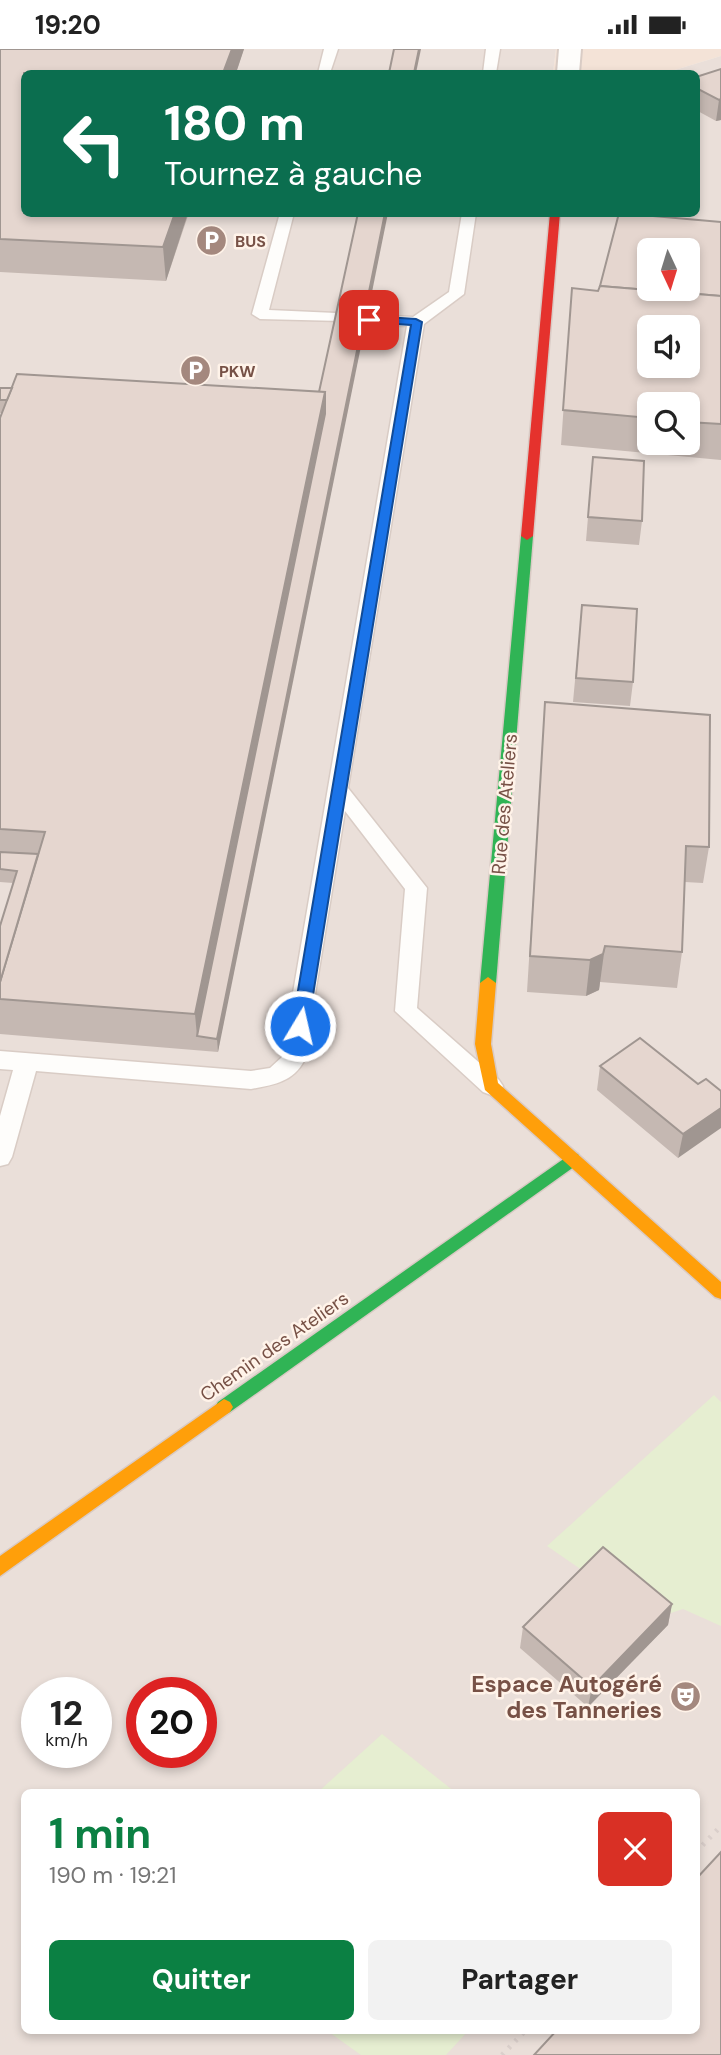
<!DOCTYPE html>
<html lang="fr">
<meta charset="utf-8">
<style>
body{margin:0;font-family:"DM Sans",sans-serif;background:#f2f2f2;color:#222;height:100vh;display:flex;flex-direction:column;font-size:26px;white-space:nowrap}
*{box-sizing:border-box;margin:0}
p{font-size:23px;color:#767676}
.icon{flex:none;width:38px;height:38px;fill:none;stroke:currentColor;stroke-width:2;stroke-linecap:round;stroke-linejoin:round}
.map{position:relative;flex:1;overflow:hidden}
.panel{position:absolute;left:21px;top:1740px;width:679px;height:245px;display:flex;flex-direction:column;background:#fff;border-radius:10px;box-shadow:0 4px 10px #0003}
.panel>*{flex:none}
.banner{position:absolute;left:21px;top:21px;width:679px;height:147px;border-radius:10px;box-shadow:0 4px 10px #0003;background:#0b6e4f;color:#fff;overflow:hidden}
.needle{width:46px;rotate:176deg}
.buttons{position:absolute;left:637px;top:189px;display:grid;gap:14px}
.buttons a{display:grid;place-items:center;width:63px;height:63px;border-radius:10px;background:#fff;box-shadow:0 4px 10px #0003;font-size:35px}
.speed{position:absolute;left:21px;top:1628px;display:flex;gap:14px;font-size:35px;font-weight:700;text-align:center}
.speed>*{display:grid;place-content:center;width:91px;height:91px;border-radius:50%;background:#fff;box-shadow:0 4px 10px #0003;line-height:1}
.speed small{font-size:18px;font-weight:400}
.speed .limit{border:10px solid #d22;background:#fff;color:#111}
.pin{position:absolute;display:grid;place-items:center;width:60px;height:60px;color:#fff;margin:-30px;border-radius:14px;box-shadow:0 4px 10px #0006}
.me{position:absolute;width:77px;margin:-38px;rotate:9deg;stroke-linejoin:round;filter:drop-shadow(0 0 5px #0008)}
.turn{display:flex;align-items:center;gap:24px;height:147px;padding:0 28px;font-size:32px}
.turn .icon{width:91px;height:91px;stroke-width:2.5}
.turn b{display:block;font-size:49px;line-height:60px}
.round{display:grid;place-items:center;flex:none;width:74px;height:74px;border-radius:10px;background:#f2f2f2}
.head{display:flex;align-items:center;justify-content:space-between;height:119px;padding:0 28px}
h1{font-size:42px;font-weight:700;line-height:52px;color:#0b8043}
.primary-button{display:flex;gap:14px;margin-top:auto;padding:14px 28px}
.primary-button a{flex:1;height:80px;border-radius:10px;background:#0b8043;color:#fff;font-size:28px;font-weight:700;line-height:80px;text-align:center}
.primary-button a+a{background:#f2f2f2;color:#222}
.status{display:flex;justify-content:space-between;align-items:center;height:49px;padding:0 35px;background:#fff;direction:ltr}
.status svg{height:19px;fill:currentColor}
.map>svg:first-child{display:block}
.residential{fill:#f4e3d7}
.industrial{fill:#eadfd9;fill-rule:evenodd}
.green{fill:#e6eed1}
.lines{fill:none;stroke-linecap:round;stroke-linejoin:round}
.lane-casing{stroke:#d9ccc5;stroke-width:3}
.street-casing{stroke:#d9ccc5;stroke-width:4}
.fast-casing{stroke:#d9cac4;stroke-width:3}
.slow-casing{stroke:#d9cac4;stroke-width:3}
.jam-casing{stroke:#d9cac4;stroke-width:3}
.path{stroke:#dacfcb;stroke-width:5;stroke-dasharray:2.5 7;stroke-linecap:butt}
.lane{fill:#fefdfb;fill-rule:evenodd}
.street{fill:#fefdfb;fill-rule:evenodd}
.fast{fill:#30b455;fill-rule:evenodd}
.slow{fill:#ff9f0a;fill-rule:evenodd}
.jam{fill:#e5322d;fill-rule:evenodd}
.wall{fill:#c5b8b2;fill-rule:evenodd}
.shaded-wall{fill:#a09691}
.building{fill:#e5d6cf;stroke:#a09691;stroke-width:2;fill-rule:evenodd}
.route{fill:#1a73e8;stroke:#114b97;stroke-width:2}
.labels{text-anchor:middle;stroke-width:5;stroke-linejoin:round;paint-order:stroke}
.far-poi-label{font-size:16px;font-weight:bold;fill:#775146;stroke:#fff3e9;text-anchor:start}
.street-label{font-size:19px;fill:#775146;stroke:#fff3e9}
.near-poi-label{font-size:23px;font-weight:bold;fill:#775146;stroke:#fff3e9;text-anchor:end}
</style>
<div class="status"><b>19:20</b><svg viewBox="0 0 49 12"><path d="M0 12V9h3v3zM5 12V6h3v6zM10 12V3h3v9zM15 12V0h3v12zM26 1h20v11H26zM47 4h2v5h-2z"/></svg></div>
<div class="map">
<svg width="721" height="2006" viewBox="0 0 721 2006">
<rect width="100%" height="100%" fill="#f8efe7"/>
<polygon class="residential" points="556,0 721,0 721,7 665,24 553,24"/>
<path class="industrial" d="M0,0H556L553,24H24V164H696V24H665L721,7V2006H0ZM649,201H688V240H649ZM649,278H688V317H649ZM649,355H688V394H649ZM37,1643H96V1703H37ZM142,1643H201V1703H142ZM24,1743H696V1981H24Z"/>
<g class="green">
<polygon points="714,1346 721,1353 721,1577 683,1560 653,1570 547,1497"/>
<polygon points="382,1685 455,1743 318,1743"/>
<polygon points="326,1981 469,1981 446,2006 361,2006"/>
</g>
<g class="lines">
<defs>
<g id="lane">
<polygon points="324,0 338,0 330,24 318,24"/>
<polygon points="486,0 500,0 496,24 483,24"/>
<polygon points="280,164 294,164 269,261 336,264 342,266 344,269 342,272 260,270 252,265"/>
<path d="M462,164H476L464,245L424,275L348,739L427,839L417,959L499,1031L503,1037L499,1043L491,1046L483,1043L395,962L405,840L345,762L304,1012C293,1033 273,1036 251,1040L36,1022L12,1108L8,1115L0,1117V1067L13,1021L0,1020V1002L251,1022L270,1019L282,1008L407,277L369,276L361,271L369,266L413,268L449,243Z"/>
</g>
<polygon id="street" points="559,0 581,0 579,24 557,24"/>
<g id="fast">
<polygon points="527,483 533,487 496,934 488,940 480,934 521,487"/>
<polygon points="572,1104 578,1105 580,1110 578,1115 230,1363 224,1366 218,1363 215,1358 218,1353"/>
</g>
<g id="slow">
<polygon points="488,928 496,934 491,995 498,1034 721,1233 721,1250 715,1248 485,1041 475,995 480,934"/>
<polygon points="224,1350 230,1353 233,1358 230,1363 0,1527 0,1507"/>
</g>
<polygon id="jam" points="550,164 560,164 533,487 527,491 521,487"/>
</defs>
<use href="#lane" class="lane-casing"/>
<use href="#street" class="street-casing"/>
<use href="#fast" class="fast-casing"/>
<use href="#slow" class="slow-casing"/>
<use href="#jam" class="jam-casing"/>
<g class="path">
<polyline points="696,1803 721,1777"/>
<polyline points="502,2006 526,1981"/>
</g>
<use href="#lane" class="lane"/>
<use href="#street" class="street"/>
<use href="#fast" class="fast"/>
<use href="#slow" class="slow"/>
<use href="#jam" class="jam"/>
</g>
<g class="wall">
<polygon points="0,0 244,0 166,232 0,223"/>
<polygon points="721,20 721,71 716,72 696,61 696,28"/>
<path d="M721,173V411L561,396L572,239L598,242ZM649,355H688V394H649Z"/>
<polygon points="0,339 319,343 218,1003 0,985 0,877 13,834 0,833 0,369 2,364 0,364"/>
<polygon points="593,408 642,472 639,496 586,492"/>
<polygon points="582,556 633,633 630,657 573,653"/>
<polygon points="545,653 709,798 703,834 685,833 682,903 677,939 600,933 599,941 586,947 527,943"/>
<polygon points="600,1017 698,1035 678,1109 597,1041"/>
<polygon points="672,1555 668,1576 588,1658 520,1599 523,1578"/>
</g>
<g class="shaded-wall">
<polygon points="232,0 244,0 236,24 223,24"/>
<polygon points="419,0 421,0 416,24 414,24"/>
<polygon points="721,50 721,71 716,72 719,51"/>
<polygon points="175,164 188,164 166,232 163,198"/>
<polygon points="385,164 388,164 218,1003 217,990"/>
<polygon points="325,343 325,378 197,987 195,965"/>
<polygon points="605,897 599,941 586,947 590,911"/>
<polygon points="721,1059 721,1079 678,1109 683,1085"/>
<polygon points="672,1555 668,1576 588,1658 592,1638"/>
</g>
<g class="building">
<polygon points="0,0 232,0 223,24 24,24 24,164 175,164 163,198 0,190"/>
<polygon points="394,0 419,0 414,24 389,24"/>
<polygon points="721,20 721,50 719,51 696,39 696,28"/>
<polygon points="358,164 385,164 217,990 197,987 325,365 325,343 319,343"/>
<path d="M619,164L721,173V247L600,237ZM649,201H688V240H649Z"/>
<path d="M600,237L721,247V375L688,373V355H649V369L563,361L572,239L598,242ZM649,278H688V317H649Z"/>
<polygon points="17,325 325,343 195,965 0,950 0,933 45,783 0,780 0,369"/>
<polygon points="0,339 12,339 7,351 0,351"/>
<polygon points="593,408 644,412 642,472 588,468"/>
<polygon points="582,556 637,560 633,633 576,629"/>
<polygon points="545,653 710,666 709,798 686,797 682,903 605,897 603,905 590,911 530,907"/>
<polygon points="0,803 38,805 0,933 0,877 17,822 0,820"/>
<polygon points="640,989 698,1035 706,1030 721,1042 721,1059 683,1085 600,1017"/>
<polygon points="603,1498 672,1555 592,1638 523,1578"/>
<polygon points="721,1803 721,2006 534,2006 557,1981 696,1981 696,1830"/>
</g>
<polygon class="route" points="369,267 416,270 422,273 308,977 300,983 292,977 411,276 365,273 363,271"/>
<defs>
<symbol id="parking-disc" viewBox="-11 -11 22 22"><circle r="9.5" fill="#a4887e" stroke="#fff3e9"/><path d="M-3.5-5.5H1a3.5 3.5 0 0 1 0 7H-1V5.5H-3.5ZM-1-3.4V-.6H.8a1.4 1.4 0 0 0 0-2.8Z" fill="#fff"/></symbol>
<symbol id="theatre-disc" viewBox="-11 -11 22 22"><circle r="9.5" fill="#a4887e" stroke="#fff3e9"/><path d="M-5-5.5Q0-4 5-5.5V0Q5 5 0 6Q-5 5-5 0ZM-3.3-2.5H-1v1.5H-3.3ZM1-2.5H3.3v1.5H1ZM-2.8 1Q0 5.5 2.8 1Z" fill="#fff"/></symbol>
</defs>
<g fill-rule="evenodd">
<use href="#parking-disc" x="194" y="174" width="35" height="35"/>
<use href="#parking-disc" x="178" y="304" width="35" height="35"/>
<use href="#theatre-disc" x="668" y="1630" width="35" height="35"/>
</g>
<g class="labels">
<g class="far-poi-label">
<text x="235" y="198">BUS</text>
<text x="219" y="328">PKW</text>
</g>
<g class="street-label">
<text transform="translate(504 755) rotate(-85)" y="7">Rue des Ateliers</text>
<text transform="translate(274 1297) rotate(-35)" y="7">Chemin des Ateliers</text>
</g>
<g class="near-poi-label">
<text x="662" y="1643">Espace Autogéré<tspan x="662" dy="26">des Tanneries</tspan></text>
</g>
</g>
</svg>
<div class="buttons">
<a><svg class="needle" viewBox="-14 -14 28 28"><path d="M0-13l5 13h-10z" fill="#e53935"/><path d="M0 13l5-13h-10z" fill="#767676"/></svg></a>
<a><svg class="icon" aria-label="sound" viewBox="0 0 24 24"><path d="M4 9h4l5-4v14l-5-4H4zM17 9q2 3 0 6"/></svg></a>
<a><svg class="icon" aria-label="search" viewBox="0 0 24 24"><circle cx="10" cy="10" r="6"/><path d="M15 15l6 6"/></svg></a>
</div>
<div class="speed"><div>12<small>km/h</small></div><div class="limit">20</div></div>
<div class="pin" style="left:369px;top:271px;background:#d93025"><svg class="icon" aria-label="arrive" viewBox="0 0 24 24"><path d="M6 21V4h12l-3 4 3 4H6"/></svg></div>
<svg class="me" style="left:300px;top:977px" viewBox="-20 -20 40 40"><circle r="17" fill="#1a73e8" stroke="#fff" stroke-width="3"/><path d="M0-11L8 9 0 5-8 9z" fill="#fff"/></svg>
<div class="banner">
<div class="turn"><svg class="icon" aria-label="left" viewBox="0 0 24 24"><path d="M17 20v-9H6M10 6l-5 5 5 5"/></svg><div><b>180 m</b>Tournez à gauche</div></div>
</div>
<section class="panel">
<div class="head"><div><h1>1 min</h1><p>190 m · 19:21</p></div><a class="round" style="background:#d93025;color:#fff"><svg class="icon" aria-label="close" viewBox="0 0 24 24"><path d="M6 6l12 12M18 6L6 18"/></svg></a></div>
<div class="primary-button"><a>Quitter</a><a>Partager</a></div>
</section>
</div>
